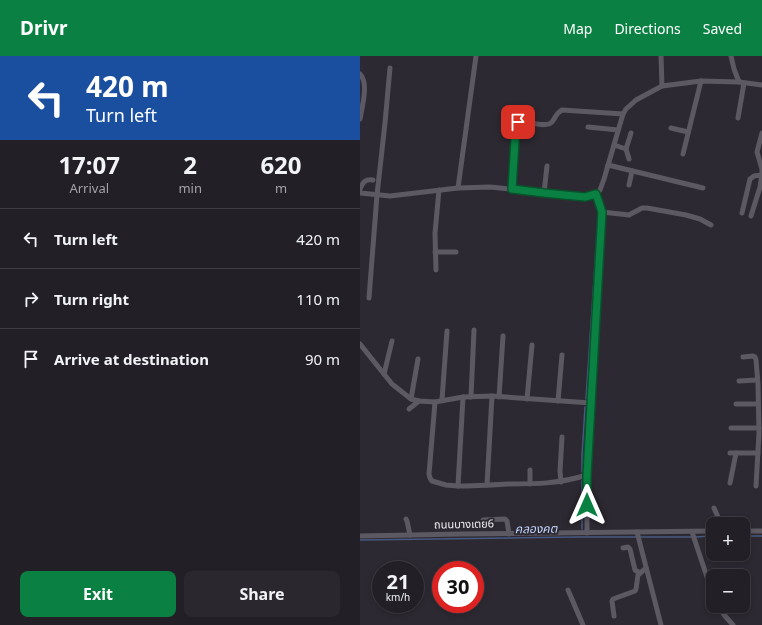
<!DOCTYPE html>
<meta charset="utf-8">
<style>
body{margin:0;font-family:"Noto Sans","Noto Sans Thai",sans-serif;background:#2a272e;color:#f1f3f6;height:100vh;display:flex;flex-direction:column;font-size:15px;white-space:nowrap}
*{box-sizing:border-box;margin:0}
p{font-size:13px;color:#a2a2a7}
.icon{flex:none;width:22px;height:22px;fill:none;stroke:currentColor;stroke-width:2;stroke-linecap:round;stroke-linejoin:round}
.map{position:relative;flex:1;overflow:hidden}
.sheet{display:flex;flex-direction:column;background:#221f26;width:360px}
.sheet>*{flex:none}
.guide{background:#1a4fa0;color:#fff;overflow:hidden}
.buttons{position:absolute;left:346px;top:461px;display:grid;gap:8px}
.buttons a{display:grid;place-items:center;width:44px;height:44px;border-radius:8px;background:#221f26;box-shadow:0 2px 6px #0003,0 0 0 1px #3f3d43;font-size:20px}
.speed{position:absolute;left:12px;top:505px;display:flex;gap:8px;font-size:20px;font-weight:700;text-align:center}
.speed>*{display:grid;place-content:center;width:52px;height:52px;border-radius:50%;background:#221f26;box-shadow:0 2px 6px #0003,0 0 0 1px #3f3d43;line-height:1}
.speed small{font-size:10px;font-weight:400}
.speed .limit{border:6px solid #d22;background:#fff;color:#111}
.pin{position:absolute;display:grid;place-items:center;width:34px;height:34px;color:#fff;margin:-17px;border-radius:8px;box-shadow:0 2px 6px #0006}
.me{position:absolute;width:44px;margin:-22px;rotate:0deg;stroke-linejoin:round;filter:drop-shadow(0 0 3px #0008)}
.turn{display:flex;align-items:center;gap:14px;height:84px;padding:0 20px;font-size:18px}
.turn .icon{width:52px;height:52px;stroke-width:2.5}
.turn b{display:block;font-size:28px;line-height:34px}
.eta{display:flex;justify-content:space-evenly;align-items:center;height:68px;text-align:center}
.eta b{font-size:24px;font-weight:700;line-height:28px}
.cta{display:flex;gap:8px;margin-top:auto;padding:8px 20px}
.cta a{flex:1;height:46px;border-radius:8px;background:#0b8043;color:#fff;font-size:16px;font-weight:700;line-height:46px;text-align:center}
.cta a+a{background:#2a272e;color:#f1f3f6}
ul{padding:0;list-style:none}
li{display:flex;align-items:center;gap:12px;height:60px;padding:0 20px;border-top:1px solid #3f3d43}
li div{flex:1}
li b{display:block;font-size:15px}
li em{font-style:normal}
header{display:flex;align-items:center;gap:24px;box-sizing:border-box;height:56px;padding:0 20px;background:#0b8043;color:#fff}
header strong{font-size:19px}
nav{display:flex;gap:22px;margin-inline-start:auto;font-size:14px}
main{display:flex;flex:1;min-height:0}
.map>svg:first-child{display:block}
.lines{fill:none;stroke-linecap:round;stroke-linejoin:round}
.stream{stroke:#475980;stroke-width:1.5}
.minor{stroke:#5d5963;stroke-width:5}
.route-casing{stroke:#07532c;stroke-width:10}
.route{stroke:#0b8043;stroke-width:7}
.labels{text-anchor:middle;stroke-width:4;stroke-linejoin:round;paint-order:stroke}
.street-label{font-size:11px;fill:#f0edf3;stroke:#2d2932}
.water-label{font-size:12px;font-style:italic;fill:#c4d7ff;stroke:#2d2932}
</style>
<header>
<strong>Drivr</strong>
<nav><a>Map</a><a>Directions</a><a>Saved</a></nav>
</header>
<main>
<section class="sheet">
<div class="guide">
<div class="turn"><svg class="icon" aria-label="left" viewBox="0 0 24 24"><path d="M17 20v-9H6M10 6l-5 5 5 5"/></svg><div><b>420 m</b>Turn left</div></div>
</div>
<div class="eta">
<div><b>17:07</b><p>Arrival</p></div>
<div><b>2</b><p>min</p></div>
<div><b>620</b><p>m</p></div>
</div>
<ul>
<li><svg class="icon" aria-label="left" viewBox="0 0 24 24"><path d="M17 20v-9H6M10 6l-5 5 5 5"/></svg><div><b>Turn left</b></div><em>420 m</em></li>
<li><svg class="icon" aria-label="right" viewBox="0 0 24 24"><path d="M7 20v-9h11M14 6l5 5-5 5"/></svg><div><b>Turn right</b></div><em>110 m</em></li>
<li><svg class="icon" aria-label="arrive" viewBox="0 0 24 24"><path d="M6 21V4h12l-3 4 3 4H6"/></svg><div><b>Arrive at destination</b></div><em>90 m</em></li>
</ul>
<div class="cta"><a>Exit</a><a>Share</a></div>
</section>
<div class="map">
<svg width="402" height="569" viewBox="0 0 402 569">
<rect width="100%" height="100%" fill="#2d2932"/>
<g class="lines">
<g class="stream">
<polyline points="226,343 238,163 238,150"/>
<polyline points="222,416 222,400 225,351"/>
<polyline points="222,473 222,425"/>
<polyline points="383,480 402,480"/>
<polyline points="335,481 353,480"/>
<polyline points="0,484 214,481 331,481"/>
</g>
<g class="minor">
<polyline points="301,0 302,30"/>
<polyline points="371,0 374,13 379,26"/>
<path d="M0,18C9,27 2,51 0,63"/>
<polyline points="378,62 384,27"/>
<polyline points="228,71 258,74"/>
<polyline points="311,72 328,76"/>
<polyline points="402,77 397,96 402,113 402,119"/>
<polyline points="254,89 266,93 271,77"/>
<polyline points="266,93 269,103"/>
<polyline points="323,98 341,25"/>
<polyline points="248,109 343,132"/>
<polyline points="269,129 272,115"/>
<polyline points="98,132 116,0"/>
<path d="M0,133C3,126 5,123 13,124"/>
<path d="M152,133L156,68L158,66L161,65C168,66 187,72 192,66C196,61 196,57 202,54L263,58"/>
<polyline points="0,137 30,140 98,132 130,131 225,141 236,138 240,134 244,123 263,58 266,53 276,44 302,30 341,25 379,26 402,29"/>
<polyline points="184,137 187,110"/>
<polyline points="242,156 269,159 282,152 287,152 326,159 340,163 351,169"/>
<polyline points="382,157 390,123 394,120 402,119"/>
<polyline points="391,160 400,131 402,119"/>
<polyline points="75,196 96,196"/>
<polyline points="76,214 75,177 79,134"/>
<polyline points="9,242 17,139 25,67 30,12"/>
<polyline points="0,288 32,328 51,343 59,345 75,346 103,341 132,340 231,347"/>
<polyline points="383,301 393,300 395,301 396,304 398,328 399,377 396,430"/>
<polyline points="24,318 32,285"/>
<polyline points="379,325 397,324"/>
<polyline points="111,341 114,274"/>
<polyline points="139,341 143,280"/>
<polyline points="51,343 58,303"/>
<polyline points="167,343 172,289"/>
<polyline points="82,344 87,275"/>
<polyline points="198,345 202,299"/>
<path d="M75,346L69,418L70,422L72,425L86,429L98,430C114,430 131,429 147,428C176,428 198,428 227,419"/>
<polyline points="376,348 398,348"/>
<polyline points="49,353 59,345"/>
<polyline points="371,372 399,372"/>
<polyline points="370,397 398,397"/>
<polyline points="201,426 200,415 202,381"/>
<polyline points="370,427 376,397"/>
<polyline points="170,428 170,414"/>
<polyline points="127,429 132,340"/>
<polyline points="98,430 103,341"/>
<polyline points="354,452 361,468"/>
<polyline points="46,463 47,465 50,479"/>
<polyline points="123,464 145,463 147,465 149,478"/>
<polyline points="383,475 402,475"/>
<polyline points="277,476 301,569"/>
<polyline points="332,476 353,539"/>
<polyline points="227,477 227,419 242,156 236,138"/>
<polyline points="0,480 102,478 353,475"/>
<polyline points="263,492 268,491 270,493 275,514 280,517"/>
<polyline points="208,534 223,569"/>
<polyline points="358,550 365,560 373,569"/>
<polyline points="254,560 252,545 253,543 275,535 276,533 278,519 286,512"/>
</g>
</g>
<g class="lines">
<defs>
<polyline id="route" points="158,66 156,68 152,133 184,137 225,141 236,138 242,156 227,419 227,449"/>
</defs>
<use href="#route" class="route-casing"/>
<use href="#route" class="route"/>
</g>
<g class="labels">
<g class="street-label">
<text transform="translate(104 468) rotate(-1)" y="4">ถนนบางเตย6</text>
</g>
<g class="water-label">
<text transform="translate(176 473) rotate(-1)" y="4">คลองคต</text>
</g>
</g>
</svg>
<div class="buttons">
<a>+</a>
<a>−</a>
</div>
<div class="speed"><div>21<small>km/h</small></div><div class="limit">30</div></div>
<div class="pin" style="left:158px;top:66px;background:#d93025"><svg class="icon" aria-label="arrive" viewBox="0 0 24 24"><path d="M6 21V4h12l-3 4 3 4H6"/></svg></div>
<svg class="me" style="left:227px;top:449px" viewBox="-20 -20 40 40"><path d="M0-17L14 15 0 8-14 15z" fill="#0b8043" stroke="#fff" stroke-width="4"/></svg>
</div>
</main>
